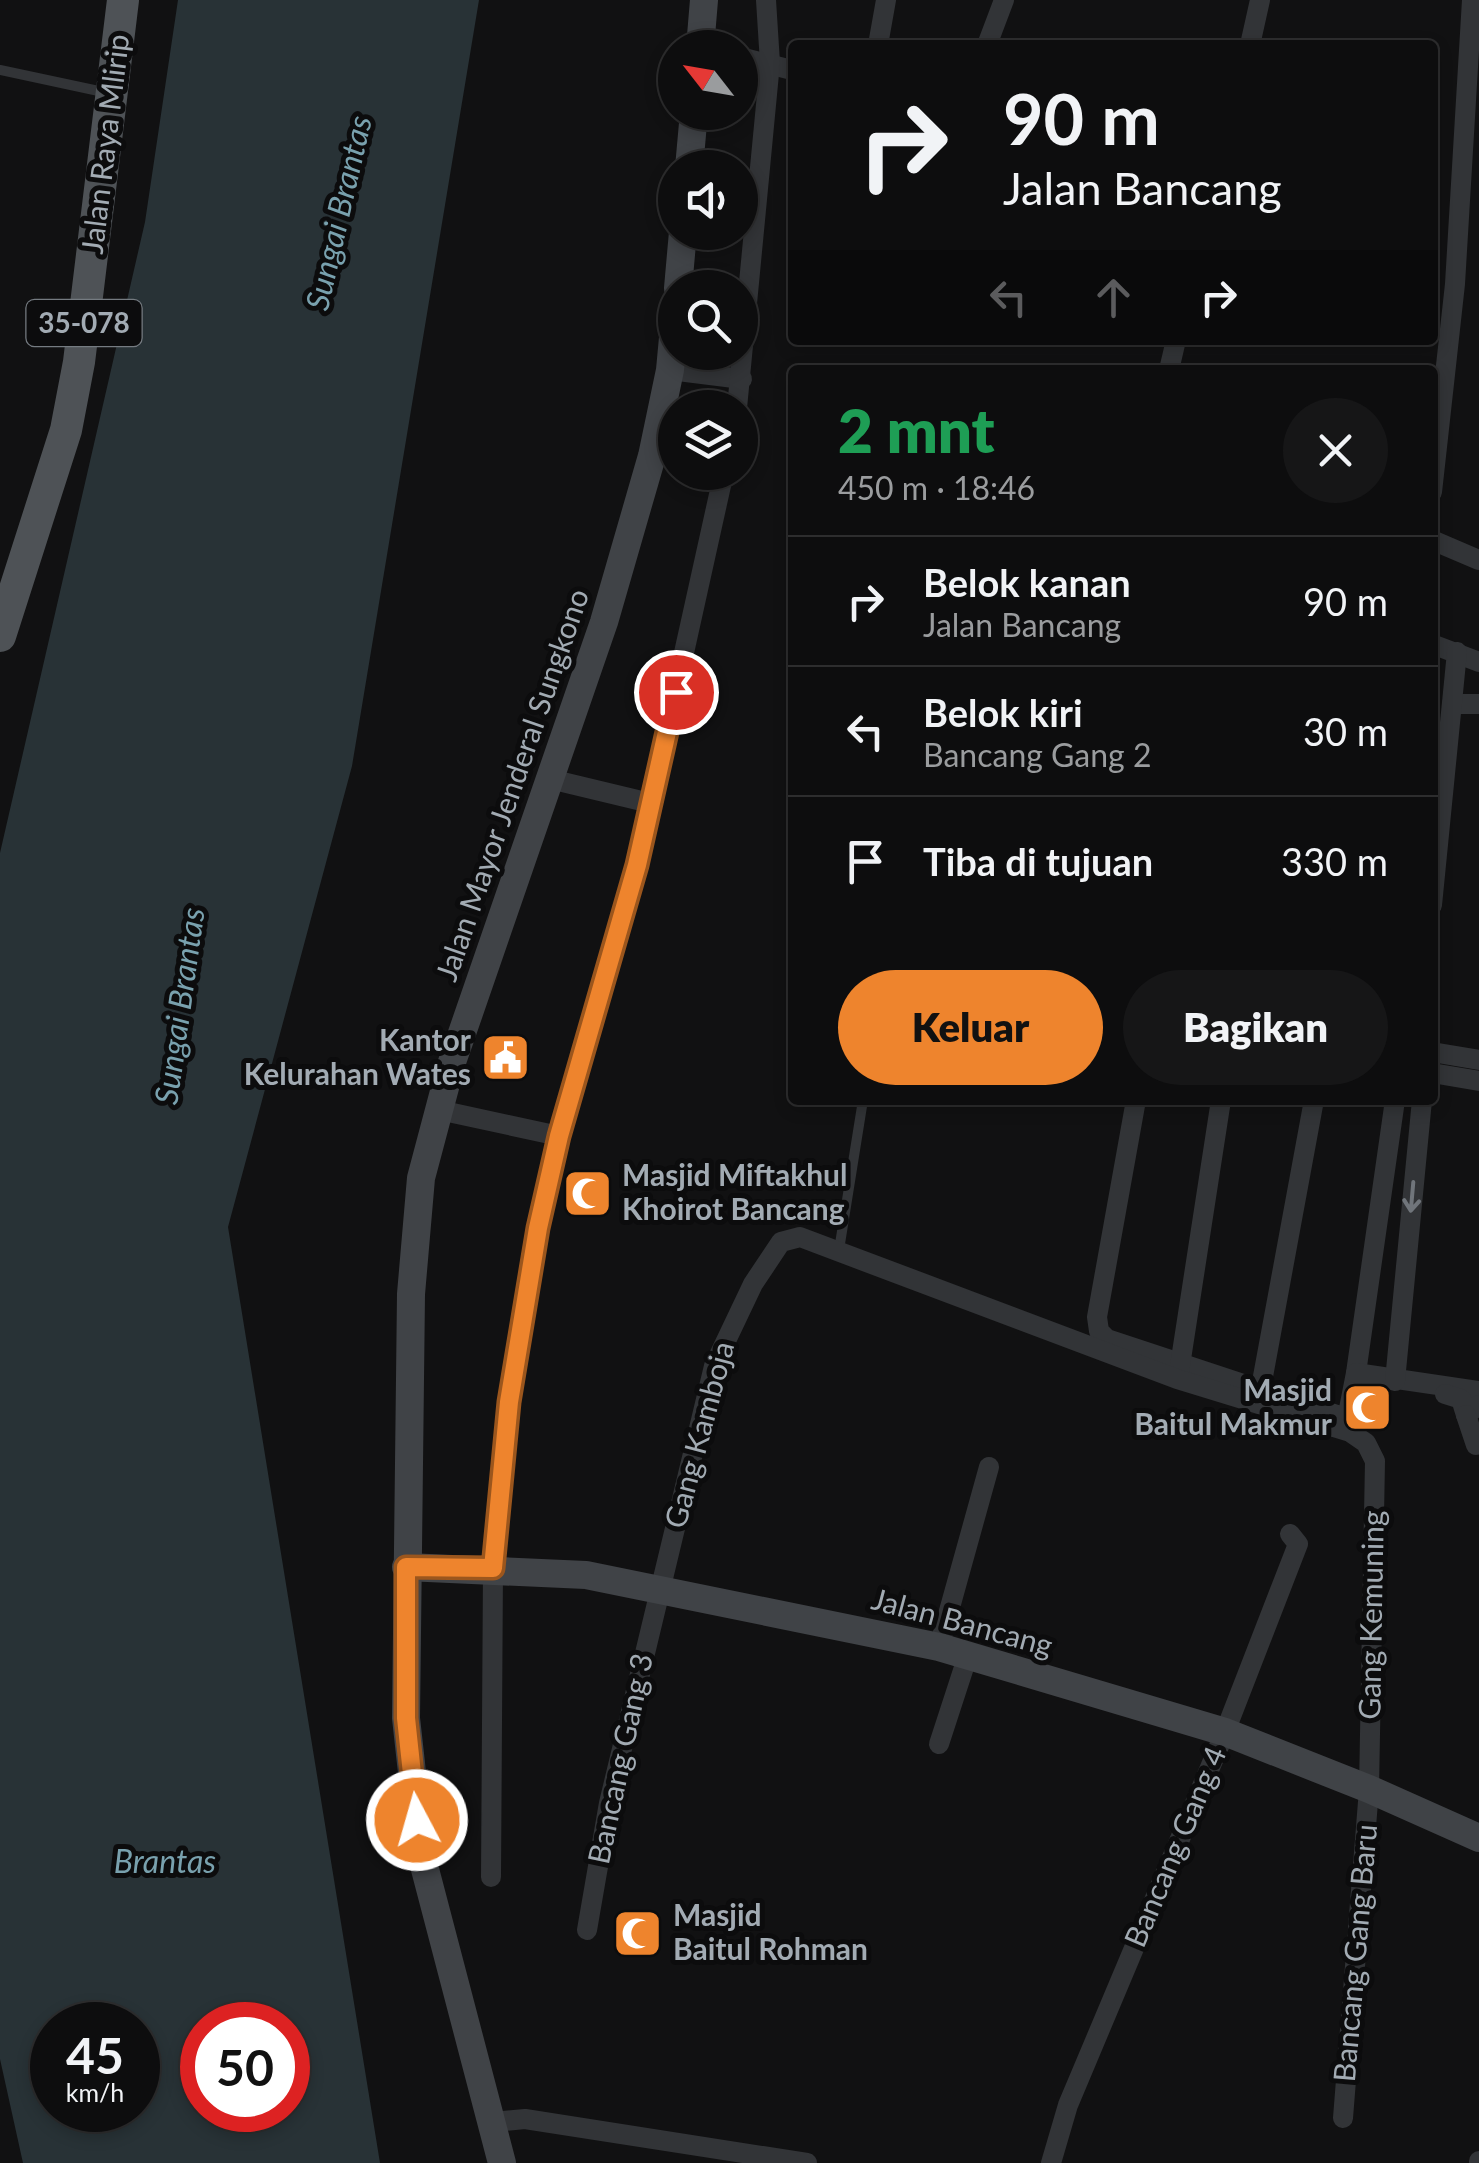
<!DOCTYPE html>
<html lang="id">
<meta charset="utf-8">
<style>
body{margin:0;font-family:Lato,sans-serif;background:#161617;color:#f1f3f6;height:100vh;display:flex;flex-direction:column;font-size:38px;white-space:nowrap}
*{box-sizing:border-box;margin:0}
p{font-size:32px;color:#9a9c9e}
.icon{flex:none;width:55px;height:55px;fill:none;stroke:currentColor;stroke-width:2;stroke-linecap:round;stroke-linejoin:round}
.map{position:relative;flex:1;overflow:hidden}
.details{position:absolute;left:788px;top:365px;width:650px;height:740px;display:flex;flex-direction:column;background:#0d0d0e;border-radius:10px;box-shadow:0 5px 15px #0003,0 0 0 2px #2d2d2e}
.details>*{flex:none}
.banner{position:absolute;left:788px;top:40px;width:650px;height:305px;border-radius:10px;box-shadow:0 5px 15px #0003,0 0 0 2px #2d2d2e;background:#0d0d0e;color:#f1f3f6;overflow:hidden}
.needle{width:65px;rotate:301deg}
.buttons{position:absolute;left:658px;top:30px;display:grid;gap:20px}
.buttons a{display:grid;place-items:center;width:100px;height:100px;border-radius:50%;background:#0d0d0e;box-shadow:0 5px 15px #0003,0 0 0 2px #2d2d2e;font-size:50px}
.speed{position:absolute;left:30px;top:2002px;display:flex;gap:20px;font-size:50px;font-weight:700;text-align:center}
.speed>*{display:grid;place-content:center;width:130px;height:130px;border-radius:50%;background:#0d0d0e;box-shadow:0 5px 15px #0003,0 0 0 2px #2d2d2e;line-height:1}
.speed small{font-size:25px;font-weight:400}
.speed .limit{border:15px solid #d22;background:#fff;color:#111}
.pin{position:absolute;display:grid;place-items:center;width:85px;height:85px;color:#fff;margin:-42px;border:5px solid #fff;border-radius:50%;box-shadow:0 2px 10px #0007}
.me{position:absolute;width:110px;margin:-55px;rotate:354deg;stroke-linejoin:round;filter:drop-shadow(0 0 8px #0008)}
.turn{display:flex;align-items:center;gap:35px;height:210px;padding:0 50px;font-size:45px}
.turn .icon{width:130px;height:130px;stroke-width:2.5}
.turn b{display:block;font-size:70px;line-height:85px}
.lanes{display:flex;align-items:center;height:95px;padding:0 50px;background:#0003;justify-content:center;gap:50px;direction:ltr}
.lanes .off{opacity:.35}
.round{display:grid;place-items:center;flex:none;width:105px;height:105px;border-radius:52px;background:#161617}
.headline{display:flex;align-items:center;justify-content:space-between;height:170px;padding:0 50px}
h1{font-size:60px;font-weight:800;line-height:75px;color:#1e9e55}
.button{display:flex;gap:20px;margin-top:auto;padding:20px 50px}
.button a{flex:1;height:115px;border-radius:60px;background:#ee842d;color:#111;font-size:40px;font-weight:800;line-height:115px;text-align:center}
.button a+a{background:#161617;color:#f1f3f6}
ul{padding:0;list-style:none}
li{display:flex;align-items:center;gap:30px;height:130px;padding:0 50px;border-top:2px solid #2d2d2e}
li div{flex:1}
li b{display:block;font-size:38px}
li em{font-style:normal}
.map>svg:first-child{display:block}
.water{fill:#283236;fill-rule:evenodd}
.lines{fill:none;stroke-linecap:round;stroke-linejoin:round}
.lane{stroke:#323437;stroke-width:10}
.street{stroke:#323437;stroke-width:20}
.secondary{stroke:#404347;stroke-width:28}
.primary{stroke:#4e5256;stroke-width:32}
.oneway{stroke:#70757b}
.route-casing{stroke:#9b561d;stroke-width:25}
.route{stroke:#ee842d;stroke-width:18}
.labels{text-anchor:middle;stroke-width:10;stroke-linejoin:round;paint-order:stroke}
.shield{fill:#0c0c0d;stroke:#757b81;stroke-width:2.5}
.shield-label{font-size:28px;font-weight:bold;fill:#a2abb3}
.street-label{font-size:30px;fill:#a2abb3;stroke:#0c0c0d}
.poi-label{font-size:30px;font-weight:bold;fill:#a2abb3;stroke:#0c0c0d;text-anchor:end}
.water-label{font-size:32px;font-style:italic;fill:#79a1ae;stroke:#0c0c0d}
</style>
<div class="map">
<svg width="1479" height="2163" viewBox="0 0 1479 2163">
<rect width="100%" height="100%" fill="#111112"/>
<path class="water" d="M178,0H479L352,766L228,1227L380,2163H23L0,2059V853L145,222ZM138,2025V2110H52V2025ZM288,2025V2110H202V2025Z"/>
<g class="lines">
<g class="lane">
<polyline points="0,70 108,93"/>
<polyline points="839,1250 863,1100"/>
</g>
<g class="street">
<polyline points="878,45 886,0"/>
<polyline points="987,45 1004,0"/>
<polyline points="1250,45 1260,0"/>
<polyline points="740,57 792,70"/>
<polyline points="670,370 742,379"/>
<polyline points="1169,370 1176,340"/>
<polyline points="737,408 770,63 766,0"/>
<polyline points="1432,492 1455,284 1472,0"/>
<polyline points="1432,540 1479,560"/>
<polyline points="1432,644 1479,662"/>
<polyline points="1452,704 1479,704"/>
<polyline points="550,779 650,803"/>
<polyline points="1432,905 1457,652"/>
<polyline points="1432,1052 1479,1060"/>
<polyline points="1432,1073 1479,1081"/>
<polyline points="1136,1100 1097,1317 1099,1331 1107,1339 1343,1417 1348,1414 1356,1373 1395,1100"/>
<polyline points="439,1110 559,1136"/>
<polyline points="1179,1372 1221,1100"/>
<polyline points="1356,1373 1479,1391"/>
<polyline points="1395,1381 1422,1100"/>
<polyline points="1445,1394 1461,1399 1466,1415 1479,1405"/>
<polyline points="1259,1398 1314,1100"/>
<polyline points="1466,1415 1476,1445"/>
<polyline points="939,1647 989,1467"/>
<polyline points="939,1744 968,1655"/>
<polyline points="491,1877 493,1569 509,1402 538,1227 559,1136 637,865 724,472"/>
<polyline points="587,1930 609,1803 714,1366 753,1284 781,1242 800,1237 1177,1379 1350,1432 1366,1443 1375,1461 1369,1789 1343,2118"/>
<polyline points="493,2122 525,2119 807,2163"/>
<polyline points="1051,2163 1068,2105 1225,1732 1298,1544 1290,1534"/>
<polyline points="1479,2163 1479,2161"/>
</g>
<g class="secondary">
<polyline points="700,48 704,0"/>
<polyline points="689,168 694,112"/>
<polyline points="678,288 683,232"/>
<polyline points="406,1567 586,1575 939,1647 1225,1732 1369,1789 1479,1838"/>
<polyline points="502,2163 421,1854 406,1718 411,1294 421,1178 451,1065 604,622 652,456 670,370 675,316"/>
</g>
<polyline class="primary" points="0,636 66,430 79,362 123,0"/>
</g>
<defs><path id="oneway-shaft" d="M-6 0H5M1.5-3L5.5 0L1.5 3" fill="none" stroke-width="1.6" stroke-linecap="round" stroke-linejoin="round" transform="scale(2.5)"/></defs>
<use class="oneway" href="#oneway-shaft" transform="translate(1412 1197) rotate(95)"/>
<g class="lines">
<defs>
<polyline id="route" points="417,1820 406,1718 406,1567 493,1568 509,1402 538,1228 559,1136 637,865 676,692"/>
</defs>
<use href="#route" class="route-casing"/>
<use href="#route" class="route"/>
</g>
<defs>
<symbol id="civic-square" viewBox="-11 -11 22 22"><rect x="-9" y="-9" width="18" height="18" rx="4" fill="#ee842d" stroke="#0c0c0d"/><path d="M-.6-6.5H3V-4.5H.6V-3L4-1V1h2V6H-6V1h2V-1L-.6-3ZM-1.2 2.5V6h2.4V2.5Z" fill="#fff"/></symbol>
<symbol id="mosque-square" viewBox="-11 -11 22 22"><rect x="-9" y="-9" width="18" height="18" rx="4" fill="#ee842d" stroke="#0c0c0d"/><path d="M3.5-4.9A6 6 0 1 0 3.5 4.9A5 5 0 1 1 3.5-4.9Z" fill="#fff"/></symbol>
</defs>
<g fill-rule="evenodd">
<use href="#civic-square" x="478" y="1030" width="55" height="55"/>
<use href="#mosque-square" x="560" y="1166" width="55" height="55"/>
<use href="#mosque-square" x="1340" y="1380" width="55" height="55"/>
<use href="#mosque-square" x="610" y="1906" width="55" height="55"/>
</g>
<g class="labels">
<rect class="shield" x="26.5" y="300" width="115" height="46" rx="8"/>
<g class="shield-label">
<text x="84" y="333">35-078</text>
</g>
<g class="street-label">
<text transform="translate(106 144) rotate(-83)" y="10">Jalan Raya Mlirip</text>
<text transform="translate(513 785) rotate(-71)" y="10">Jalan Mayor Jenderal Sungkono</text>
<text transform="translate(700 1435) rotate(-75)" y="10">Gang Kamboja</text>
<text transform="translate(1372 1615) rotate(-89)" y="10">Gang Kemuning</text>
<text transform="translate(962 1623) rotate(15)" y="10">Jalan Bancang</text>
<text transform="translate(621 1759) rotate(-78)" y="10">Bancang Gang 3</text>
<text transform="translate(1176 1847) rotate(-67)" y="10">Bancang Gang 4</text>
<text transform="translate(1356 1953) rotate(-85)" y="10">Bancang Gang Baru</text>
</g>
<g class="poi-label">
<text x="471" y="1051">Kantor<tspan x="471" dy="34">Kelurahan Wates</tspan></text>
<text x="622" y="1186" text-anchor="start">Masjid Miftakhul<tspan x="622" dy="34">Khoirot Bancang</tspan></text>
<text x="1332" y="1401">Masjid<tspan x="1332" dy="34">Baitul Makmur</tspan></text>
<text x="673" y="1926" text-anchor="start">Masjid<tspan x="673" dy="34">Baitul Rohman</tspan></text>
</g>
<g class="water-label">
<text transform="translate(339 213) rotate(-77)" y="11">Sungai Brantas</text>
<text transform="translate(180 1006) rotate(-82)" y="11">Sungai Brantas</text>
<text x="165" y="1873">Brantas</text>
</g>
</g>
</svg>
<div class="buttons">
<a><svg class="needle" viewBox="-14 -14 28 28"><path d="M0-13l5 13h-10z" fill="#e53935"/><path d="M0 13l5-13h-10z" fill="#9a9c9e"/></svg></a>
<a><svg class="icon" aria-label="sound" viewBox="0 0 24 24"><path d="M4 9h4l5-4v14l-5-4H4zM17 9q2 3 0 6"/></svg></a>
<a><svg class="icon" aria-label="search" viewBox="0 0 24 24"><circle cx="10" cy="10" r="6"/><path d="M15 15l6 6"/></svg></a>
<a><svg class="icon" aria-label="layers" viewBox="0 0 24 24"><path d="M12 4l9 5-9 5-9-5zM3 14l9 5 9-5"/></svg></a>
</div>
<div class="speed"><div>45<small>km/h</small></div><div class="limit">50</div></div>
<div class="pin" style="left:676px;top:692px;background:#d93025"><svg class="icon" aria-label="arrive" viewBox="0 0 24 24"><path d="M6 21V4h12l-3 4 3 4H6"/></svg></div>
<svg class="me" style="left:417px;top:1820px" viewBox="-20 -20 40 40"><circle r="17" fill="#ee842d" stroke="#fff" stroke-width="3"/><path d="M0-11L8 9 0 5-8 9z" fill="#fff"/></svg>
<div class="banner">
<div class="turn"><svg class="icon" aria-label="right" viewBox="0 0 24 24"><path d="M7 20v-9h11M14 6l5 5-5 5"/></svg><div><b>90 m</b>Jalan Bancang</div></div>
<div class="lanes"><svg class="icon off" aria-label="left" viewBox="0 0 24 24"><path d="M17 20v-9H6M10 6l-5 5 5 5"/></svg><svg class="icon off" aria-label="ahead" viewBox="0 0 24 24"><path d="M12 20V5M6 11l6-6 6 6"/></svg><svg class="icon" aria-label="right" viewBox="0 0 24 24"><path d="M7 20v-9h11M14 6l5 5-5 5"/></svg></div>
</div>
<section class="details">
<div class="headline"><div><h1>2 mnt</h1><p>450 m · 18:46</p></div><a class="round"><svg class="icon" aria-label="close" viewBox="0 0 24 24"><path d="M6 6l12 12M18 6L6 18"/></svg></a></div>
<ul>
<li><svg class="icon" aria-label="right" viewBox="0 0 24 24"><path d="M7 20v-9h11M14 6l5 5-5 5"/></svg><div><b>Belok kanan</b><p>Jalan Bancang</p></div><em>90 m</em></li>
<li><svg class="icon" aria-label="left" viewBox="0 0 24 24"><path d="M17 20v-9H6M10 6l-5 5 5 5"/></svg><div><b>Belok kiri</b><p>Bancang Gang 2</p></div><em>30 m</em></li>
<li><svg class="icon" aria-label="arrive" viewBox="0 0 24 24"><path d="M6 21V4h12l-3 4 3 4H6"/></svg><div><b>Tiba di tujuan</b></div><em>330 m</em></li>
</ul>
<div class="button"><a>Keluar</a><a>Bagikan</a></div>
</section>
</div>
